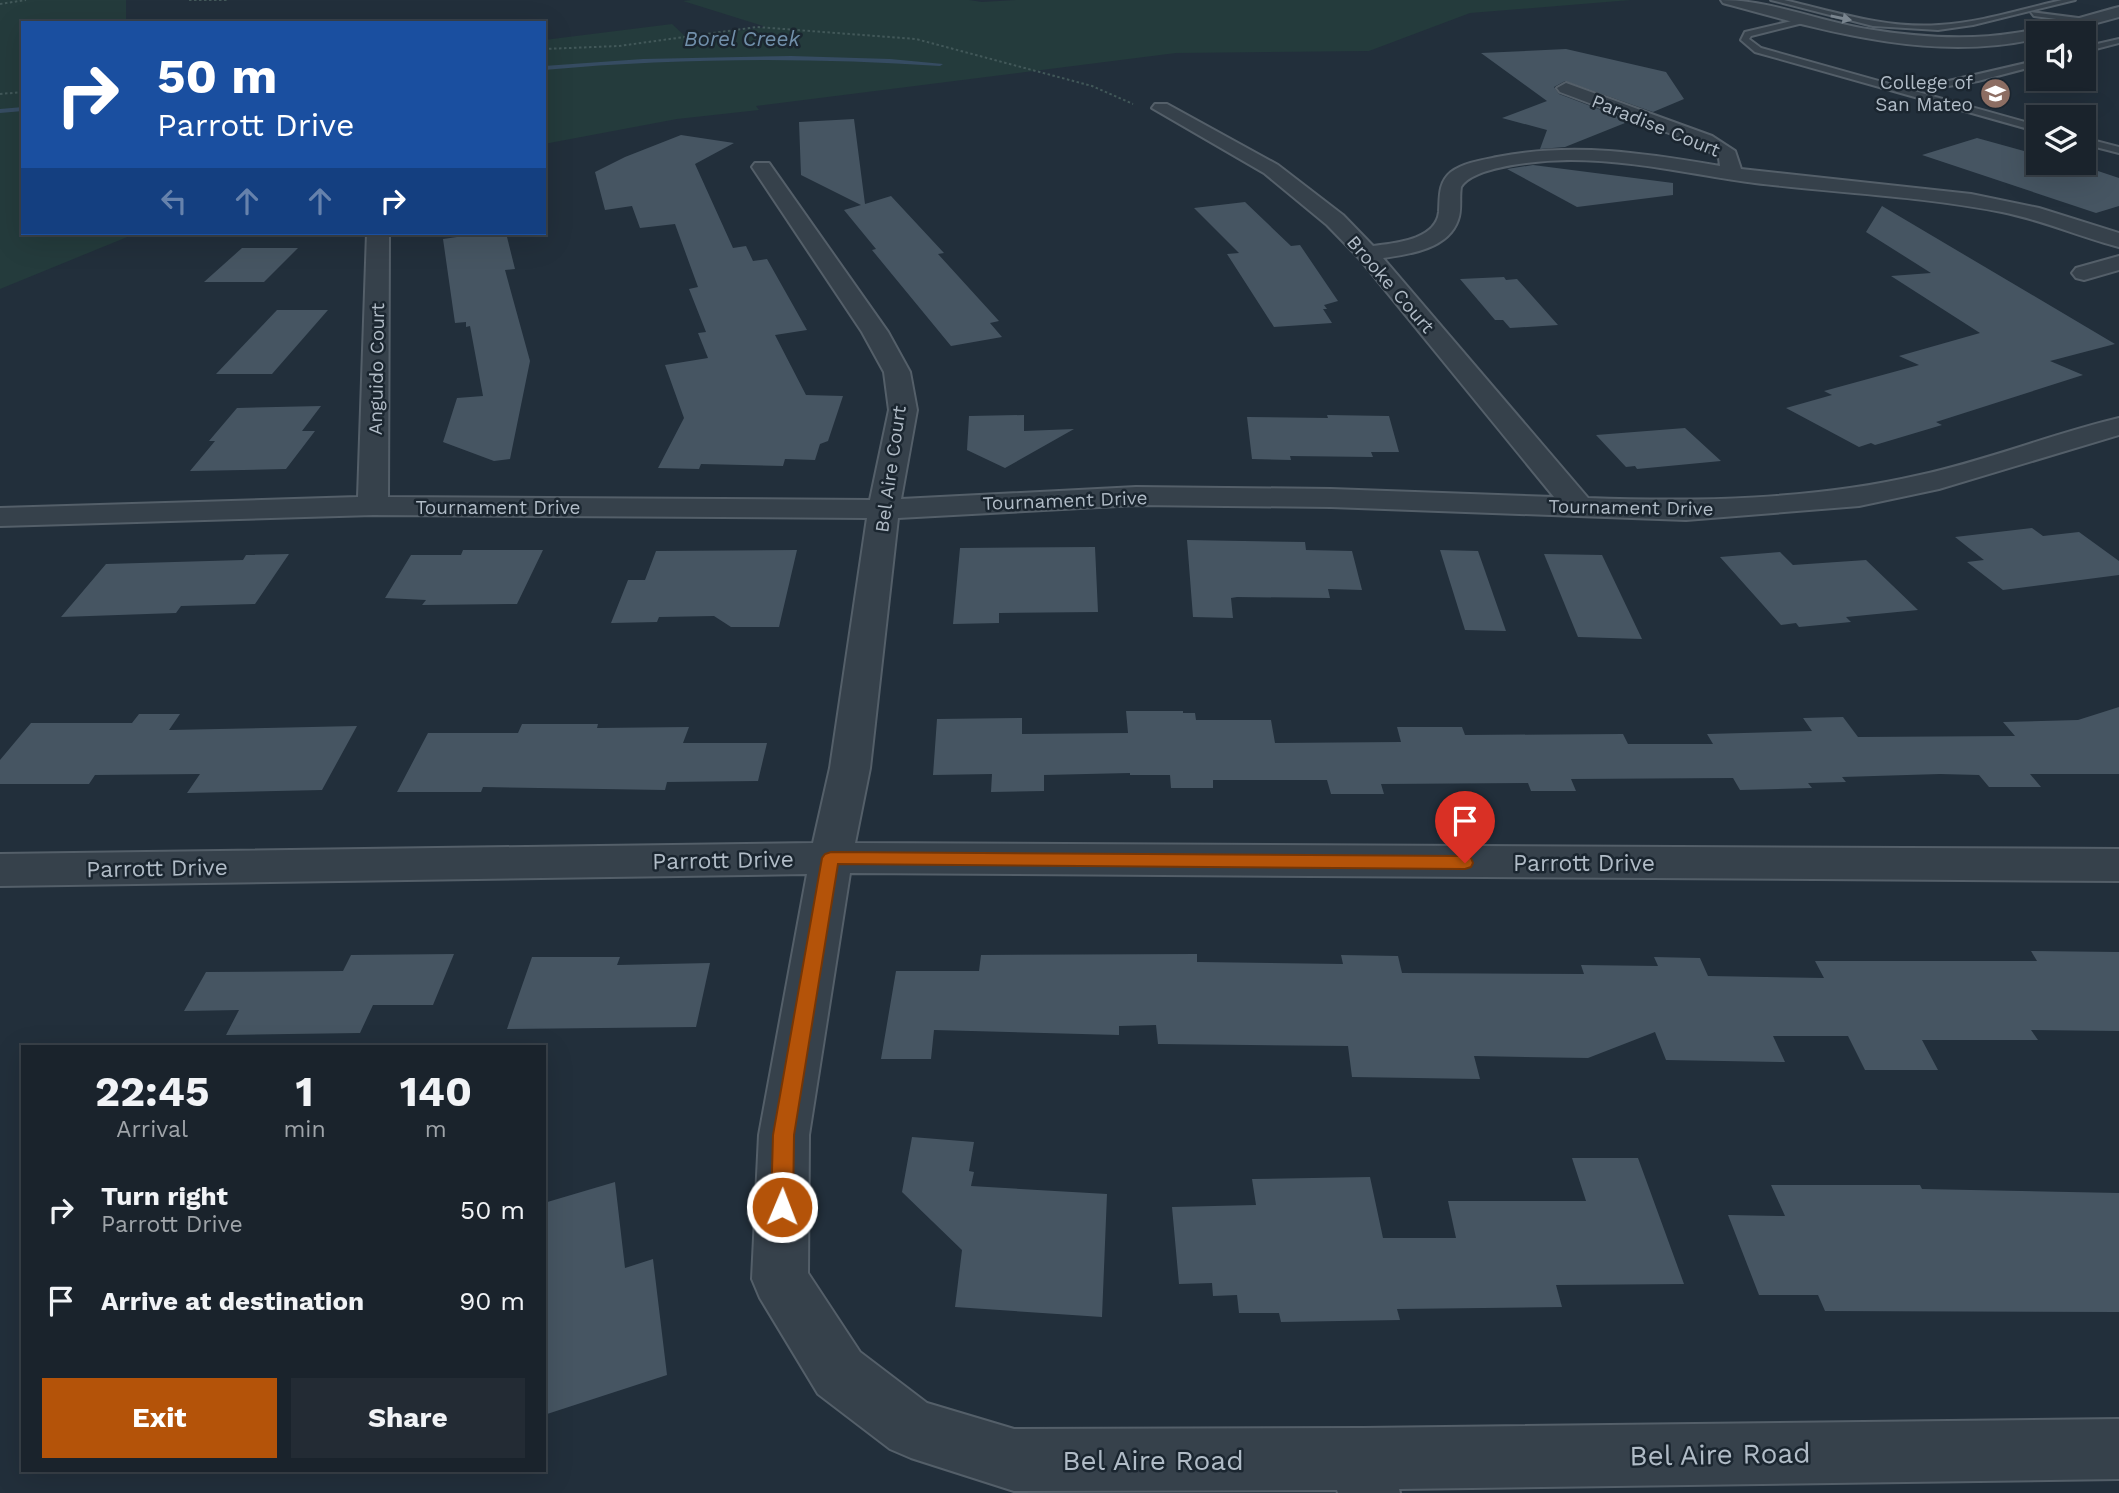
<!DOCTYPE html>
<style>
body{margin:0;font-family:"Work Sans",sans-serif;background:#232b34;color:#f1f3f6;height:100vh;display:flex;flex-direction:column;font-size:26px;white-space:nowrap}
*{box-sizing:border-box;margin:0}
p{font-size:23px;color:#9fa4a9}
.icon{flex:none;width:38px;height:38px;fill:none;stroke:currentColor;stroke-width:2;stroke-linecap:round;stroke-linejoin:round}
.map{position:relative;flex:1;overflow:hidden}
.sheet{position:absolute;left:21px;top:1045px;width:525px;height:427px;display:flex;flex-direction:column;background:#1a232c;border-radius:0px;box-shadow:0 7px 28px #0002,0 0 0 2px #384048}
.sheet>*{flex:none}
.banner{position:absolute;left:21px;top:21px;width:525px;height:214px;border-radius:0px;box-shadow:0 7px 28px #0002,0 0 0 2px #384048;background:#1a4fa0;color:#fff;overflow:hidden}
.fabs{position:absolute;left:2026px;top:21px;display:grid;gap:14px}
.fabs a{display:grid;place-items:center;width:70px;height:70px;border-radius:0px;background:#1a232c;box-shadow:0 7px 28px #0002,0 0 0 2px #384048;font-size:35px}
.pin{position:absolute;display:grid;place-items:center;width:60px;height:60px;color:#fff;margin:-72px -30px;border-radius:50% 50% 50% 0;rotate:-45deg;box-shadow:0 0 7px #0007}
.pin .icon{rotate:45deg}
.me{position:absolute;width:77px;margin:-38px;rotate:1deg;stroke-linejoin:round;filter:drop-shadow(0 0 5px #0008)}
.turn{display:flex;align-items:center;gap:24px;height:147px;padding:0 21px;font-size:32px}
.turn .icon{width:91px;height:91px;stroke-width:2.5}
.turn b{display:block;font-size:49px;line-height:60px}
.lanes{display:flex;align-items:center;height:66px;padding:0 21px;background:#0003;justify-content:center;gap:35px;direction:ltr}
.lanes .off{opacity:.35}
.eta{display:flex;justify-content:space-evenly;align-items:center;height:119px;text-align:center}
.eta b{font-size:42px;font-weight:700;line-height:49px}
.action{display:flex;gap:14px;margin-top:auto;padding:14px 21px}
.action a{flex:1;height:80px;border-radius:0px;background:#b45309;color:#fff;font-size:28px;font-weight:700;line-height:80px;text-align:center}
.action a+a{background:#232b34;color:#f1f3f6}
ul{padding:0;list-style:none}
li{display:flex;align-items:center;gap:21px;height:91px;padding:0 21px}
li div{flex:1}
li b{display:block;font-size:26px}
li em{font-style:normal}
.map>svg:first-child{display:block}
.green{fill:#243b3c}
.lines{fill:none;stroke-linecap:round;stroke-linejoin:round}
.stream{fill:#364c62;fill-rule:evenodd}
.building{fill:#465562}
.service-casing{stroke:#545f69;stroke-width:4}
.minor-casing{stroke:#545f69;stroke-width:4}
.path{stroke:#425859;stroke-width:2;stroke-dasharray:2.5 2.5;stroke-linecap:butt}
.service{fill:#36414b;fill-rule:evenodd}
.minor{fill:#36414b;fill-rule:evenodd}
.oneway{fill:#7a858f}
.route{fill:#b45309;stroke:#753606;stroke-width:2}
.labels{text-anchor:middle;stroke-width:5;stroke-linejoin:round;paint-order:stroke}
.far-poi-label{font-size:19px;fill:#b1bcc7;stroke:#1b2630;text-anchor:end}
.far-street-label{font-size:19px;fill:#b1bcc7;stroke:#1b2630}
.far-water-label{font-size:21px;font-style:italic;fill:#718faa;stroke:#1b2630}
.street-label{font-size:23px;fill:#b1bcc7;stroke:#1b2630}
.near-street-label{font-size:28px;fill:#b1bcc7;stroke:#1b2630}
</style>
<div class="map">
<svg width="2119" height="1493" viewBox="0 0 2119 1493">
<rect width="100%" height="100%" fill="#222f3b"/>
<g class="green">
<polygon points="0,0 126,0 126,23 23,23 23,233 137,233 0,289"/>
<polygon points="691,0 969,0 982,2 1016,0 1631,0 1470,13 1369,51 1176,53 756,106 759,110 677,119 544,144 544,40 672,24 687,38 766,27 683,1"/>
</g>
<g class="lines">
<g class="stream">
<path d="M791,56L890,59L943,64L940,66C808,57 676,58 544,70V66L643,59Z"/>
<polygon points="23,107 23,111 0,113 0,109"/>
</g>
</g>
<g class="building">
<polygon points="1566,49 1666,72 1684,99 1653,112 1565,81 1554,87 1559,94 1630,121 1565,147 1540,149 1547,130 1502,118 1547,101 1481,53"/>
<polygon points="854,119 865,204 891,196 944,253 938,254 999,321 990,323 1002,337 951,346 872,250 876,249 844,210 861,205 801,175 799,122"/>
<polygon points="681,135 734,143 695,164 733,248 746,246 753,261 767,259 807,330 775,335 806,395 843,396 828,441 820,444 815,460 785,459 783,466 701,464 699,469 658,468 684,418 665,365 708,358 698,333 706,332 689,289 698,287 675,224 640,228 632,206 605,210 595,172 625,157"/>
<polygon points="1977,138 2039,155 2039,163 2074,163 2119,178 2119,206 2096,213 1922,155"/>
<polygon points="1533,165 1673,183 1673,195 1577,207 1507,169"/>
<polygon points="1245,202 1291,246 1300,245 1338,301 1324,305 1327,309 1323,309 1332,323 1274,327 1227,254 1239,253 1194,208"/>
<polygon points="1882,206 2115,344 2050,361 2083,375 1936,422 1942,425 1875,445 1871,443 1859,447 1786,408 1832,395 1824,391 1919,365 1899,356 1980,333 1891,276 1931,273 1866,232"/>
<polygon points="485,233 506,233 515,269 505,270 530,361 510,459 494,461 443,442 457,398 483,396 470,326 466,327 466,322 455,323 443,239"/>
<polygon points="242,248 298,248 264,282 204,282"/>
<polygon points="1504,277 1506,280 1517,279 1558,325 1510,328 1503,320 1495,320 1460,279"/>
<polygon points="277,310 328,310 272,374 216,374"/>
<polygon points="321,406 302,431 315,431 286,469 190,471 215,441 209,441 237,408"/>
<polygon points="1024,415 1024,431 1074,429 1005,468 967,450 969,416"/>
<polygon points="1327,415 1389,416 1399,452 1371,452 1373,457 1290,456 1291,460 1252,459 1247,417 1328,418"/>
<polygon points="1685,428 1721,461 1637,469 1635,466 1626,467 1596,435"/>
<polygon points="2032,528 2043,536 2079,532 2119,561 2119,575 2003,590 1967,562 1984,560 1955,537"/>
<polygon points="1187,540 1305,542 1306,550 1352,551 1362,590 1328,589 1330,598 1237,597 1231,598 1233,618 1193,617"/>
<polygon points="1095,547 1098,612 999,613 999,623 953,624 960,548"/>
<polygon points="463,550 543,550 517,604 422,605 426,600 385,598 411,555 461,555"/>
<polygon points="797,550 779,627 731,627 714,616 659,617 657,622 611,623 628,580 645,580 656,551"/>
<polygon points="1440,550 1478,551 1506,631 1465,630"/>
<polygon points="1780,552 1793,565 1866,560 1918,610 1846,617 1851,622 1799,627 1796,623 1781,625 1720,557"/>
<polygon points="289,554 255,604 181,606 176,613 61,617 106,564 243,560 246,555"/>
<polygon points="1544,554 1602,555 1642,639 1578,637"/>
<polygon points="2119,707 2119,774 2030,774 2041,787 1989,787 1979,775 1940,774 1842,777 1846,782 1808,783 1812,788 1740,790 1733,778 1571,779 1576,791 1531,791 1528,783 1381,784 1384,794 1331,794 1327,780 1213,780 1213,788 1171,788 1170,775 1130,775 1130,773 1044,775 1044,791 991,792 992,774 933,775 937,719 1022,718 1022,734 1128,733 1126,711 1183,711 1183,713 1195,713 1196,720 1271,720 1275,743 1401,742 1397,727 1462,727 1465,735 1623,734 1628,744 1713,744 1707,734 1812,731 1803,718 1843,717 1858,737 2015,736 2003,722 2078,720"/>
<polygon points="139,714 180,714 169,730 357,726 322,790 187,793 200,774 95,775 89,784 0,784 0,760 31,723 132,723"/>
<polygon points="522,724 598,724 597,728 689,727 683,743 767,743 758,781 667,782 665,790 483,787 481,792 397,792 428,733 518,733"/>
<polygon points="2031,951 2119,952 2119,1031 2031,1030 2038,1040 1922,1040 1938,1070 1865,1070 1848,1036 1773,1036 1785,1062 1666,1060 1655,1032 1588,1058 1474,1056 1480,1079 1352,1077 1348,1046 1158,1044 1156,1025 1119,1026 1119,1035 934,1030 931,1059 881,1059 896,971 979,971 981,955 1197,954 1197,962 1343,964 1341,955 1398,956 1402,973 1584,974 1581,965 1658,966 1654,957 1700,958 1708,976 1824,978 1815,961 2037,961"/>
<polygon points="454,954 433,1005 373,1005 360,1033 226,1035 239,1010 184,1011 206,972 343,971 351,955"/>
<polygon points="532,957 620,957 617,965 710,963 696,1027 507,1029"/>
<polygon points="912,1137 974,1142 969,1171 974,1172 971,1186 1107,1194 1102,1317 955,1307 962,1250 902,1192"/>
<polygon points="1572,1158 1638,1158 1684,1284 1556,1285 1562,1307 1397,1309 1400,1320 1281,1322 1279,1313 1239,1313 1237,1295 1213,1296 1212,1283 1179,1284 1172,1207 1256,1205 1252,1179 1370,1177 1383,1238 1456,1238 1448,1201 1586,1201"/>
<polygon points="615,1182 625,1268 653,1259 667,1375 544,1415 544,1342 548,1341 544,1203"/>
<polygon points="1771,1185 1920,1185 1922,1189 2119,1193 2119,1312 1825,1311 1818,1295 1759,1295 1728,1215 1785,1216"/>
</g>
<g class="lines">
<defs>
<g id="service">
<path d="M1771,0H1784C1835,12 1887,29 1939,25C1980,23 2022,9 2062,0H2075L1973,25L1938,30L1873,26Z"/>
<polygon points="2031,12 2086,19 2090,21 2086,23 2034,16"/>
<polygon points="1804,18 1807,22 1751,36 1749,39 1761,48 2039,126 2039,132 1755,52 1741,40 1745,32"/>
<polygon points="2119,39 2119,43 2084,52 2084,47"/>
<polygon points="2039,60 2039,65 1978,81 1931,89 1927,86"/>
<polygon points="2084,138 2119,147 2119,153 2084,144"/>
</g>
<g id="minor">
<path d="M1721,0C1770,0 1818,21 1867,29C1916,37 1966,41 2015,33C2051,28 2084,16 2119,7V17L2060,33H2039V38C1933,63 1825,31 1723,3Z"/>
<path d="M1566,83L1712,136L1735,151L1741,169L1971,194L2039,208L2119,233V247C2080,237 2042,220 2002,212C1921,196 1837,193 1755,183C1694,175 1633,160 1571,160C1546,160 1474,165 1461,187C1459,198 1462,210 1458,220C1448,249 1410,254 1383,258L1588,498C1698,502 1812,500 1920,475C1988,460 2052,434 2119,418V435L1939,489L1859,506L1686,520L1331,507L1136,505L898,518L870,768L855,843L2119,849V881L850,873L809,1135L808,1273L860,1352L927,1403L1014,1429L1363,1428L2119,1419V1479L1399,1489L1400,1493H1338L1337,1490L1014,1491L911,1458L890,1449L818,1394L760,1298L752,1279L759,1135L807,874L0,886V854L813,843L830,768L867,518L373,515L0,526V508L358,497L367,233H389L388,497L870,500L889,410L884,372L862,332L752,167L755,163H769L888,332L910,372L917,410L901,499L1136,487L1331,489L1554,497L1359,258L1327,225L1264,173L1152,108L1155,104H1167L1278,165L1343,215L1373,246C1395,243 1436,240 1439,212C1440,197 1438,183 1451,172C1463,163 1482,160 1497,157C1573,142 1644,153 1720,166L1719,158L1698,144L1560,92L1557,88Z"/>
<polygon points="2119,256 2119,270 2084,280 2076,278 2072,273 2076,268"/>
</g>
</defs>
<use href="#service" class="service-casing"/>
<use href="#minor" class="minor-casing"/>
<g class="path">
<polyline points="189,0 227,0"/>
<polyline points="0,4 26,0"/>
<polyline points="544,49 619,46 757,27 916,39 1092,86 1133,104"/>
<polyline points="0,94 23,92"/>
</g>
<use href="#service" class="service"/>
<use href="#minor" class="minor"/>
</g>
<defs><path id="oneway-solid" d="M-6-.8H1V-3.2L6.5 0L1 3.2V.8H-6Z" transform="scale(1.75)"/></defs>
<use class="oneway" href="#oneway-solid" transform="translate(1841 18) rotate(11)"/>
<polygon class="route" points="831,852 1465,856 1471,858 1473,863 1471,867 1465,869 838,864 794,1135 793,1207 790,1215 782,1217 774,1215 771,1207 773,1135 822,858 825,854"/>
<defs>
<symbol id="university-disc" viewBox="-11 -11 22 22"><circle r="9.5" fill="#8d6e63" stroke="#1b2630"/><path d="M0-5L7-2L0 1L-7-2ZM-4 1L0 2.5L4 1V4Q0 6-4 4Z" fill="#fff"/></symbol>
</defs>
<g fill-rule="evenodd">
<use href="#university-disc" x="1978" y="76" width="35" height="35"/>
</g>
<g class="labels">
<g class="far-poi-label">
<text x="1973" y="89">College of<tspan x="1973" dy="22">San Mateo</tspan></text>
</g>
<g class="far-street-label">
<text transform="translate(1656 125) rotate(22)" y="7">Paradise Court</text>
<text transform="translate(1391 284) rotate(49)" y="7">Brooke Court</text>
<text transform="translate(376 369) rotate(-89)" y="7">Anguido Court</text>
<text transform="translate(890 469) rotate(-82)" y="7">Bel Aire Court</text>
<text transform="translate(1065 500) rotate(-2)" y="7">Tournament Drive</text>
<text x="498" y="514">Tournament Drive</text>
<text transform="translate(1631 507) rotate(1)" y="7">Tournament Drive</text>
</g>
<g class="far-water-label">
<text x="742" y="46">Borel Creek</text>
</g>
<g class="street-label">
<text transform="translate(723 860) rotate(-1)" y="8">Parrott Drive</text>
<text x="1584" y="871">Parrott Drive</text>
<text transform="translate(157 868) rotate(-1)" y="8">Parrott Drive</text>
</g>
<g class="near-street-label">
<text transform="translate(1720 1454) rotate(-1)" y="10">Bel Aire Road</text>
<text x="1153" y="1470">Bel Aire Road</text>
</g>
</g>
</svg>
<div class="fabs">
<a><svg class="icon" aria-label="sound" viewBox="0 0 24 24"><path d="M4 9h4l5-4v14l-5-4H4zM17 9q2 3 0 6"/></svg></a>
<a><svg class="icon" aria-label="layers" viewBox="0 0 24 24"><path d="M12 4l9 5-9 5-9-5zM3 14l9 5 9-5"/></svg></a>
</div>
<div class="pin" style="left:1465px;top:863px;background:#d93025"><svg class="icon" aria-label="arrive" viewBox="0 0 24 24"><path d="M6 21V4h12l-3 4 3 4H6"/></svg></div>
<svg class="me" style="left:782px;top:1207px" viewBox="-20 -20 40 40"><circle r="17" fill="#b45309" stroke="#fff" stroke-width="3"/><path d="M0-11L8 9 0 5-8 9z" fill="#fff"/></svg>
<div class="banner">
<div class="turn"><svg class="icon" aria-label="right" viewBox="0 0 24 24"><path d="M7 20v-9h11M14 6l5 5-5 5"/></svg><div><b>50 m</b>Parrott Drive</div></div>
<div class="lanes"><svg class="icon off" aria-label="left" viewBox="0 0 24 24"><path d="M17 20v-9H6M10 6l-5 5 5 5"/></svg><svg class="icon off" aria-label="ahead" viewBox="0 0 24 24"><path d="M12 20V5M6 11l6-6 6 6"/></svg><svg class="icon off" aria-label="ahead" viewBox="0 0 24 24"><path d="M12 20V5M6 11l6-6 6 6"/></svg><svg class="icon" aria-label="right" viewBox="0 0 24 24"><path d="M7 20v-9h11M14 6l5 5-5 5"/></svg></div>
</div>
<section class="sheet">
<div class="eta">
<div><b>22:45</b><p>Arrival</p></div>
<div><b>1</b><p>min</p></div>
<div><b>140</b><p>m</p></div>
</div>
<ul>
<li><svg class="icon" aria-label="right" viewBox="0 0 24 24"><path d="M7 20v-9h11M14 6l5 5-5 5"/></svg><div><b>Turn right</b><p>Parrott Drive</p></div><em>50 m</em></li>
<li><svg class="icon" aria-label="arrive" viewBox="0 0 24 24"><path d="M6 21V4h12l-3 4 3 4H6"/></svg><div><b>Arrive at destination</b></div><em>90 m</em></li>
</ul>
<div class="action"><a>Exit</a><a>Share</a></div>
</section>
</div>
